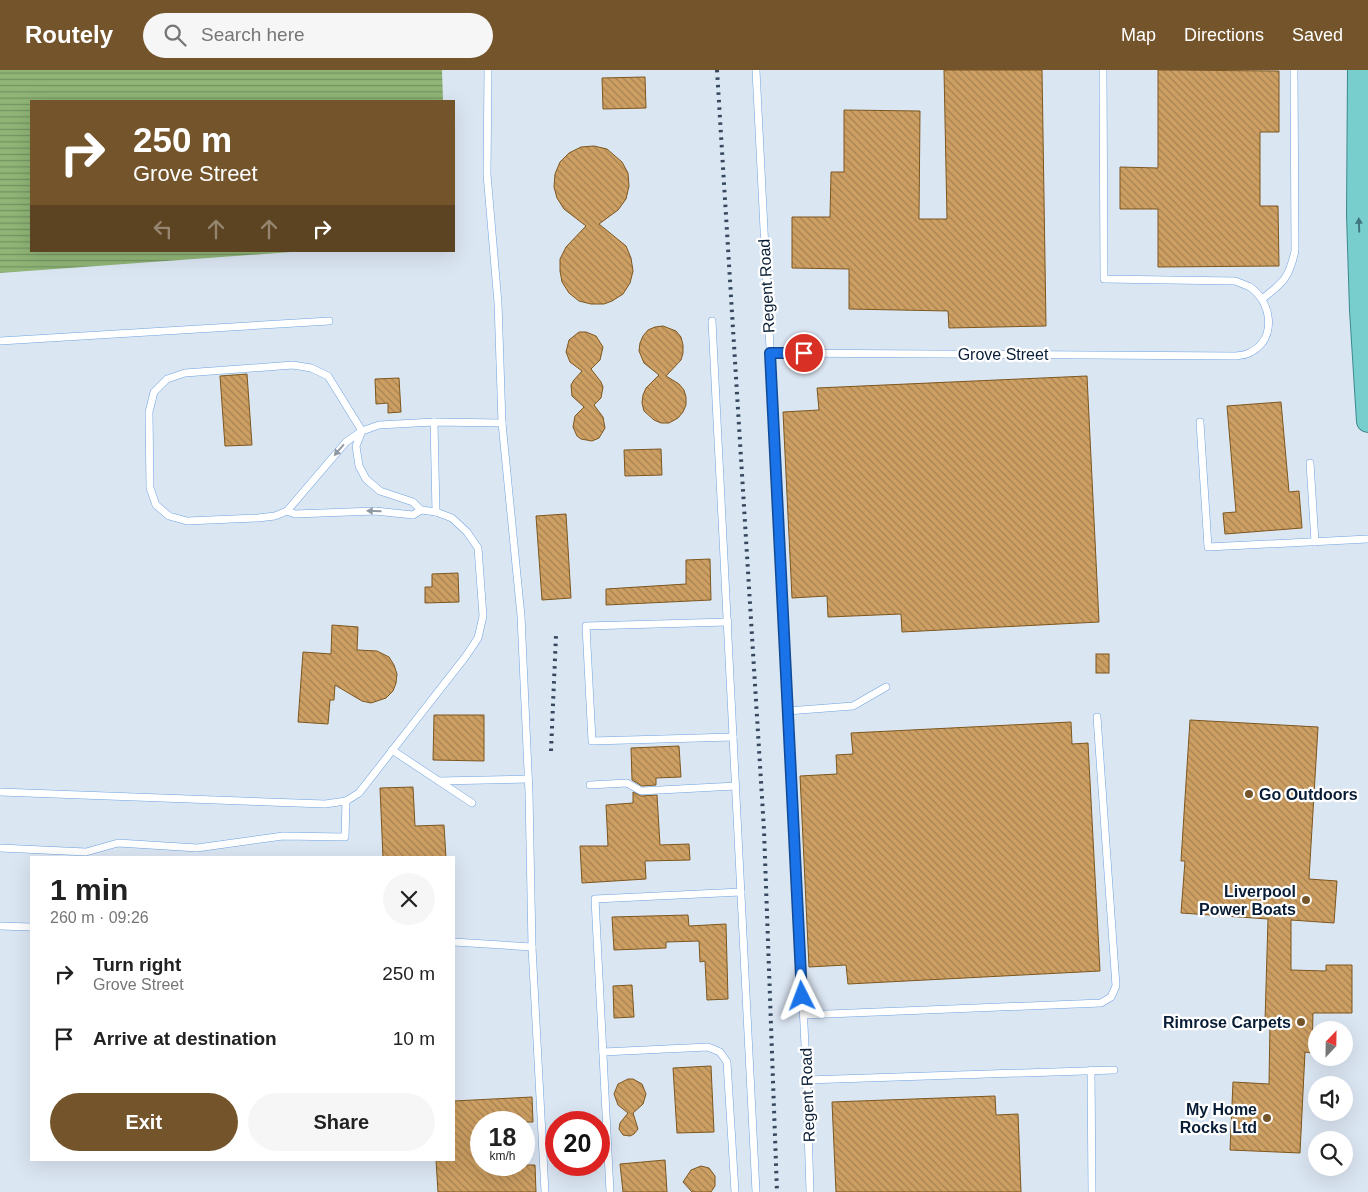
<!DOCTYPE html>
<meta charset="utf-8">
<style>
body{margin:0;font-family:Arial,sans-serif;background:#f6f6f6;color:#222;height:100vh;display:flex;flex-direction:column;font-size:19px;white-space:nowrap}
*{box-sizing:border-box;margin:0}
p{font-size:16px;color:#767676}
.icon{flex:none;width:28px;height:28px;fill:none;stroke:currentColor;stroke-width:2;stroke-linecap:round;stroke-linejoin:round}
.map{position:relative;flex:1;overflow:hidden}
.panel{position:absolute;left:30px;top:786px;width:425px;height:305px;display:flex;flex-direction:column;background:#fff;border-radius:0px;box-shadow:0 5px 20px #0002}
.panel>*{flex:none}
.hud{position:absolute;left:30px;top:30px;width:425px;height:152px;border-radius:0px;box-shadow:0 5px 20px #0002;background:#74542a;color:#fff;overflow:hidden}
.needle{width:32px;rotate:22deg}
.tools{position:absolute;left:1308px;top:951px;display:grid;gap:10px}
.tools a{display:grid;place-items:center;width:45px;height:45px;border-radius:50%;background:#fff;box-shadow:0 5px 20px #0002;font-size:25px}
.speed{position:absolute;left:470px;top:1041px;display:flex;gap:10px;font-size:25px;font-weight:700;text-align:center}
.speed>*{display:grid;place-content:center;width:65px;height:65px;border-radius:50%;background:#fff;box-shadow:0 5px 20px #0002;line-height:1}
.speed small{font-size:12px;font-weight:400}
.speed .limit{border:8px solid #d22;background:#fff;color:#111}
.pin{position:absolute;display:grid;place-items:center;width:42px;height:42px;color:#fff;margin:-21px;border:2px solid #fff;border-radius:50%;box-shadow:0 1px 5px #0007}
.me{position:absolute;width:55px;margin:-28px;rotate:357deg;stroke-linejoin:round;filter:drop-shadow(0 0 4px #0008)}
.turn{display:flex;align-items:center;gap:18px;height:105px;padding:0 20px;font-size:22px}
.turn .icon{width:65px;height:65px;stroke-width:2.5}
.turn b{display:block;font-size:35px;line-height:42px}
.lanes{display:flex;align-items:center;height:48px;padding:0 20px;background:#0003;justify-content:center;gap:25px;direction:ltr}
.lanes .off{opacity:.35}
.round{display:grid;place-items:center;flex:none;width:52px;height:52px;border-radius:26px;background:#f6f6f6}
.headline{display:flex;align-items:center;justify-content:space-between;height:85px;padding:0 20px}
h1{font-size:30px;font-weight:700;line-height:38px}
.action{display:flex;gap:10px;margin-top:auto;padding:10px 20px}
.action a{flex:1;height:58px;border-radius:30px;background:#74542a;color:#fff;font-size:20px;font-weight:700;line-height:58px;text-align:center}
.action a+a{background:#f6f6f6;color:#222}
ul{padding:0;list-style:none}
li{display:flex;align-items:center;gap:15px;height:65px;padding:0 20px}
li div{flex:1}
li b{display:block;font-size:19px}
li em{font-style:normal}
header{display:flex;align-items:center;gap:30px;box-sizing:border-box;height:70px;padding:0 25px;background:#74542a;color:#fff}
header strong{font-size:24px}
nav{display:flex;gap:28px;margin-inline-start:auto;font-size:18px}
.search{width:350px;height:45px;background:#f6f6f6;display:flex;align-items:center;gap:12px;box-sizing:border-box;padding:0 18px;border-radius:28px;color:#767676;font-size:19px}
.map>svg:first-child{display:block}
.water{fill:url(#water-rules)}
.building{fill:url(#building-back-hatch);stroke:#7c5720}
.lines{fill:none;stroke-linecap:round;stroke-linejoin:round}
.service-casing{stroke:#6ea2e0;stroke-width:8}
.trunk-casing{stroke:#3b898f;stroke-width:24}
.service{stroke:#fff;stroke-width:7}
.trunk{stroke:#78cecc;stroke-width:22}
.rail{stroke:#35485d;stroke-width:4;stroke-dasharray:2.5 5;stroke-linecap:butt}
.oneway{fill:#407681}
.oneway2{fill:#909aa5}
.route-casing{stroke:#114b97;stroke-width:12}
.route{stroke:#1a73e8;stroke-width:9}
.poi-dot{fill:#74542a;stroke:#fff;stroke-width:2}
.labels{text-anchor:middle;stroke-width:4.5;stroke-linejoin:round;paint-order:stroke}
.street-label{font-size:16px;fill:#091e36;stroke:#fff}
.poi-label{font-size:16px;font-weight:bold;fill:#091e36;stroke:#fff;text-anchor:end}
</style>
<header>
<strong>Routely</strong>
<div class="search"><svg class="icon" aria-label="search" viewBox="0 0 24 24"><circle cx="10" cy="10" r="6"/><path d="M15 15l6 6"/></svg>Search here</div>
<nav><a>Map</a><a>Directions</a><a>Saved</a></nav>
</header>
<div class="map">
<svg width="1368" height="1122" viewBox="0 0 1368 1122">
<defs>
<pattern id="water-rules" width="6" height="5" patternUnits="userSpaceOnUse" patternTransform="scale(1.25)"><rect width="6" height="5" fill="#90b576"/><path d="M0 2.5h6" fill="none" stroke="#749362"/></pattern>
<pattern id="building-back-hatch" width="6" height="6" patternUnits="userSpaceOnUse" patternTransform="scale(1.25)"><rect width="6" height="6" fill="#cd9f62"/><path d="M-1 5l2 2M0 0l6 6M5-1l2 2" fill="none" stroke="#a58152"/></pattern>
</defs>
<rect width="100%" height="100%" fill="#dbe6f3"/>
<polygon class="water" points="0,0 442,0 443,31 31,31 31,181 305,181 0,203"/>
<g class="building">
<polygon points="944,0 1042,0 1046,256 949,258 948,241 849,239 849,199 792,198 792,147 830,147 831,102 844,102 844,40 920,41 919,149 947,149"/>
<polygon points="1158,0 1279,1 1279,62 1260,62 1260,136 1278,136 1279,196 1158,197 1158,139 1120,139 1120,97 1158,98"/>
<polygon points="645,7 646,38 603,39 602,8"/>
<polygon points="594,76 607,79 622,92 628,103 629,116 626,129 618,140 599,154 626,176 631,188 633,201 630,213 623,224 612,231 604,234 591,234 579,231 569,223 562,212 560,201 560,189 566,177 586,156 564,139 557,128 554,117 555,104 560,92 569,83 581,77"/>
<polygon points="663,256 676,261 681,267 683,275 683,283 681,290 666,306 679,314 684,320 686,327 686,335 683,342 678,348 669,353 661,353 654,350 644,341 642,333 643,325 646,318 659,305 644,293 639,281 640,273 643,266 648,260 655,257"/>
<polygon points="579,262 586,262 596,266 603,277 600,290 591,299 601,312 603,317 601,328 594,335 603,347 605,358 599,368 592,371 581,369 577,366 573,357 575,346 584,337 572,326 571,315 574,310 582,301 570,292 566,282 569,270"/>
<polygon points="247,304 252,375 225,376 220,306"/>
<polygon points="1087,306 1099,552 902,562 901,544 828,547 827,526 792,528 783,342 819,340 817,318"/>
<polygon points="399,308 401,342 388,343 388,333 376,334 375,309"/>
<polygon points="1281,332 1289,422 1299,421 1302,458 1225,464 1223,443 1236,442 1227,336"/>
<polygon points="661,379 662,405 625,406 624,380"/>
<polygon points="566,444 571,528 542,530 536,446"/>
<polygon points="710,489 711,530 606,535 606,519 686,514 686,490"/>
<polygon points="458,503 459,532 425,533 425,517 432,517 432,504"/>
<polygon points="332,555 358,557 357,580 377,581 389,587 394,595 397,604 396,613 393,621 386,628 371,633 362,631 335,615 334,630 330,630 328,654 298,652 303,582 331,584"/>
<rect x="1096" y="584" width="13" height="19"/>
<polygon points="434,645 484,645 484,691 433,690"/>
<polygon points="1190,650 1318,657 1309,809 1337,811 1334,853 1291,850 1291,900 1326,901 1326,895 1352,895 1352,943 1313,943 1312,983 1305,982 1300,1083 1230,1080 1233,1012 1269,1014 1270,952 1265,951 1268,849 1181,843 1185,791 1181,791"/>
<polygon points="1071,652 1072,674 1088,673 1100,901 848,914 846,895 809,897 800,706 837,704 836,685 853,684 851,663"/>
<polygon points="679,676 681,707 656,708 656,715 642,716 632,710 631,678"/>
<polygon points="413,717 415,756 444,755 446,788 383,788 380,718"/>
<polygon points="633,722 641,726 657,725 660,775 689,774 690,790 645,791 646,809 582,813 580,776 608,776 606,735 633,733"/>
<polygon points="688,845 689,856 726,854 728,929 707,930 705,891 700,892 699,871 666,872 666,878 614,880 612,847"/>
<polygon points="632,915 634,947 614,948 613,916"/>
<polygon points="711,996 714,1062 677,1063 673,998"/>
<polygon points="628,1009 633,1009 642,1014 646,1024 643,1034 633,1043 638,1059 634,1064 630,1066 623,1065 619,1059 620,1053 628,1043 618,1035 614,1024 618,1014"/>
<polygon points="995,1026 996,1045 1018,1044 1021,1122 836,1122 832,1032"/>
<polygon points="532,1027 533,1052 481,1052 481,1095 535,1095 536,1122 438,1122 436,1090 454,1090 454,1031"/>
<polygon points="665,1090 667,1122 623,1122 620,1094"/>
<polygon points="701,1096 709,1098 715,1106 715,1116 711,1122 692,1122 683,1112 691,1100"/>
</g>
<g class="lines">
<defs>
<g id="service">
<polyline points="488,0 487,104 498,233 502,353 521,546 529,723 532,877 545,1122"/>
<polyline points="756,0 806,995 810,1122"/>
<path d="M1262,229C1283,213 1289,208 1295,181L1294,0"/>
<polyline points="712,251 756,1122"/>
<polyline points="0,271 329,251"/>
<path d="M770,283L1236,286C1241,285 1247,285 1251,282C1277,269 1272,232 1250,217C1246,215 1240,213 1235,211L1104,209L1103,0"/>
<polyline points="434,352 436,442"/>
<polyline points="1200,352 1208,477 1368,469"/>
<polyline points="1310,393 1315,472"/>
<polyline points="421,440 413,432 380,421 366,409 359,396 356,376 362,361 328,306 311,298 293,295 185,303 167,309 154,322 149,342 150,418 156,435 169,446 187,451 258,448 275,446 287,441 346,372 362,361 379,355 434,352 502,353"/>
<polyline points="728,552 586,556 592,671 733,667"/>
<polyline points="787,641 853,636 886,617"/>
<polyline points="392,680 472,733"/>
<polyline points="439,711 528,709"/>
<polyline points="590,715 627,713 641,721 736,716"/>
<polyline points="0,722 325,734 346,731 359,723 466,586 478,568 483,546 478,478 467,462 452,448 436,442 421,440 413,445 375,441 295,444 287,441"/>
<polyline points="0,778 86,782 118,773 197,778 283,766 345,767 346,731"/>
<polyline points="0,856 31,857"/>
<polyline points="454,872 532,877"/>
<polyline points="803,945 1101,933 1111,927 1116,916 1097,647"/>
<polyline points="603,982 708,977 720,982 727,992 735,1122"/>
<polyline points="1091,1000 1092,1122"/>
<polyline points="806,1010 1114,1000"/>
<polyline points="610,1122 595,829 741,822"/>
</g>
<polyline id="trunk" points="1359,0 1358,145 1361,240 1368,351"/>
</defs>
<use href="#service" class="service-casing"/>
<use href="#trunk" class="trunk-casing"/>
<use href="#service" class="service"/>
<use href="#trunk" class="trunk"/>
<g class="rail">
<polyline points="717,0 764,760 777,1122"/>
<polyline points="551,681 556,565"/>
</g>
</g>
<defs><path id="oneway-solid" d="M-6-.8H1V-3.2L6.5 0L1 3.2V.8H-6Z" transform="scale(1.25)"/></defs>
<use class="oneway" href="#oneway-solid" transform="translate(1359 155) rotate(-92)"/>
<g class="oneway2">
<use href="#oneway-solid" transform="translate(339 380) rotate(131)"/>
<use href="#oneway-solid" transform="translate(374 441) rotate(-179)"/>
</g>
<g class="lines">
<defs>
<polyline id="route" points="802,926 770,283 804,283"/>
</defs>
<use href="#route" class="route-casing"/>
<use href="#route" class="route"/>
</g>
<g class="poi-dot">
<circle cx="1249" cy="724" r="5"/>
<circle cx="1306" cy="830" r="5"/>
<circle cx="1301" cy="952" r="5"/>
<circle cx="1267" cy="1048" r="5"/>
</g>
<g class="labels">
<g class="street-label">
<text transform="translate(766 216) rotate(-93)" y="6">Regent Road</text>
<text x="1003" y="290">Grove Street</text>
<text transform="translate(807 1025) rotate(-92)" y="6">Regent Road</text>
</g>
<g class="poi-label">
<text x="1259" y="730" text-anchor="start">Go Outdoors</text>
<text x="1296" y="827">Liverpool<tspan x="1296" dy="18">Power Boats</tspan></text>
<text x="1291" y="958">Rimrose Carpets</text>
<text x="1257" y="1045">My Home<tspan x="1257" dy="18">Rocks Ltd</tspan></text>
</g>
</g>
</svg>
<div class="tools">
<a><svg class="needle" viewBox="-14 -14 28 28"><path d="M0-13l5 13h-10z" fill="#e53935"/><path d="M0 13l5-13h-10z" fill="#767676"/></svg></a>
<a><svg class="icon" aria-label="sound" viewBox="0 0 24 24"><path d="M4 9h4l5-4v14l-5-4H4zM17 9q2 3 0 6"/></svg></a>
<a><svg class="icon" aria-label="search" viewBox="0 0 24 24"><circle cx="10" cy="10" r="6"/><path d="M15 15l6 6"/></svg></a>
</div>
<div class="speed"><div>18<small>km/h</small></div><div class="limit">20</div></div>
<div class="pin" style="left:804px;top:283px;background:#d93025"><svg class="icon" aria-label="arrive" viewBox="0 0 24 24"><path d="M6 21V4h12l-3 4 3 4H6"/></svg></div>
<svg class="me" style="left:802px;top:926px" viewBox="-20 -20 40 40"><path d="M0-17L14 15 0 8-14 15z" fill="#1a73e8" stroke="#fff" stroke-width="4"/></svg>
<div class="hud">
<div class="turn"><svg class="icon" aria-label="right" viewBox="0 0 24 24"><path d="M7 20v-9h11M14 6l5 5-5 5"/></svg><div><b>250 m</b>Grove Street</div></div>
<div class="lanes"><svg class="icon off" aria-label="left" viewBox="0 0 24 24"><path d="M17 20v-9H6M10 6l-5 5 5 5"/></svg><svg class="icon off" aria-label="ahead" viewBox="0 0 24 24"><path d="M12 20V5M6 11l6-6 6 6"/></svg><svg class="icon off" aria-label="ahead" viewBox="0 0 24 24"><path d="M12 20V5M6 11l6-6 6 6"/></svg><svg class="icon" aria-label="right" viewBox="0 0 24 24"><path d="M7 20v-9h11M14 6l5 5-5 5"/></svg></div>
</div>
<section class="panel">
<div class="headline"><div><h1>1 min</h1><p>260 m · 09:26</p></div><a class="round"><svg class="icon" aria-label="close" viewBox="0 0 24 24"><path d="M6 6l12 12M18 6L6 18"/></svg></a></div>
<ul>
<li><svg class="icon" aria-label="right" viewBox="0 0 24 24"><path d="M7 20v-9h11M14 6l5 5-5 5"/></svg><div><b>Turn right</b><p>Grove Street</p></div><em>250 m</em></li>
<li><svg class="icon" aria-label="arrive" viewBox="0 0 24 24"><path d="M6 21V4h12l-3 4 3 4H6"/></svg><div><b>Arrive at destination</b></div><em>10 m</em></li>
</ul>
<div class="action"><a>Exit</a><a>Share</a></div>
</section>
</div>
